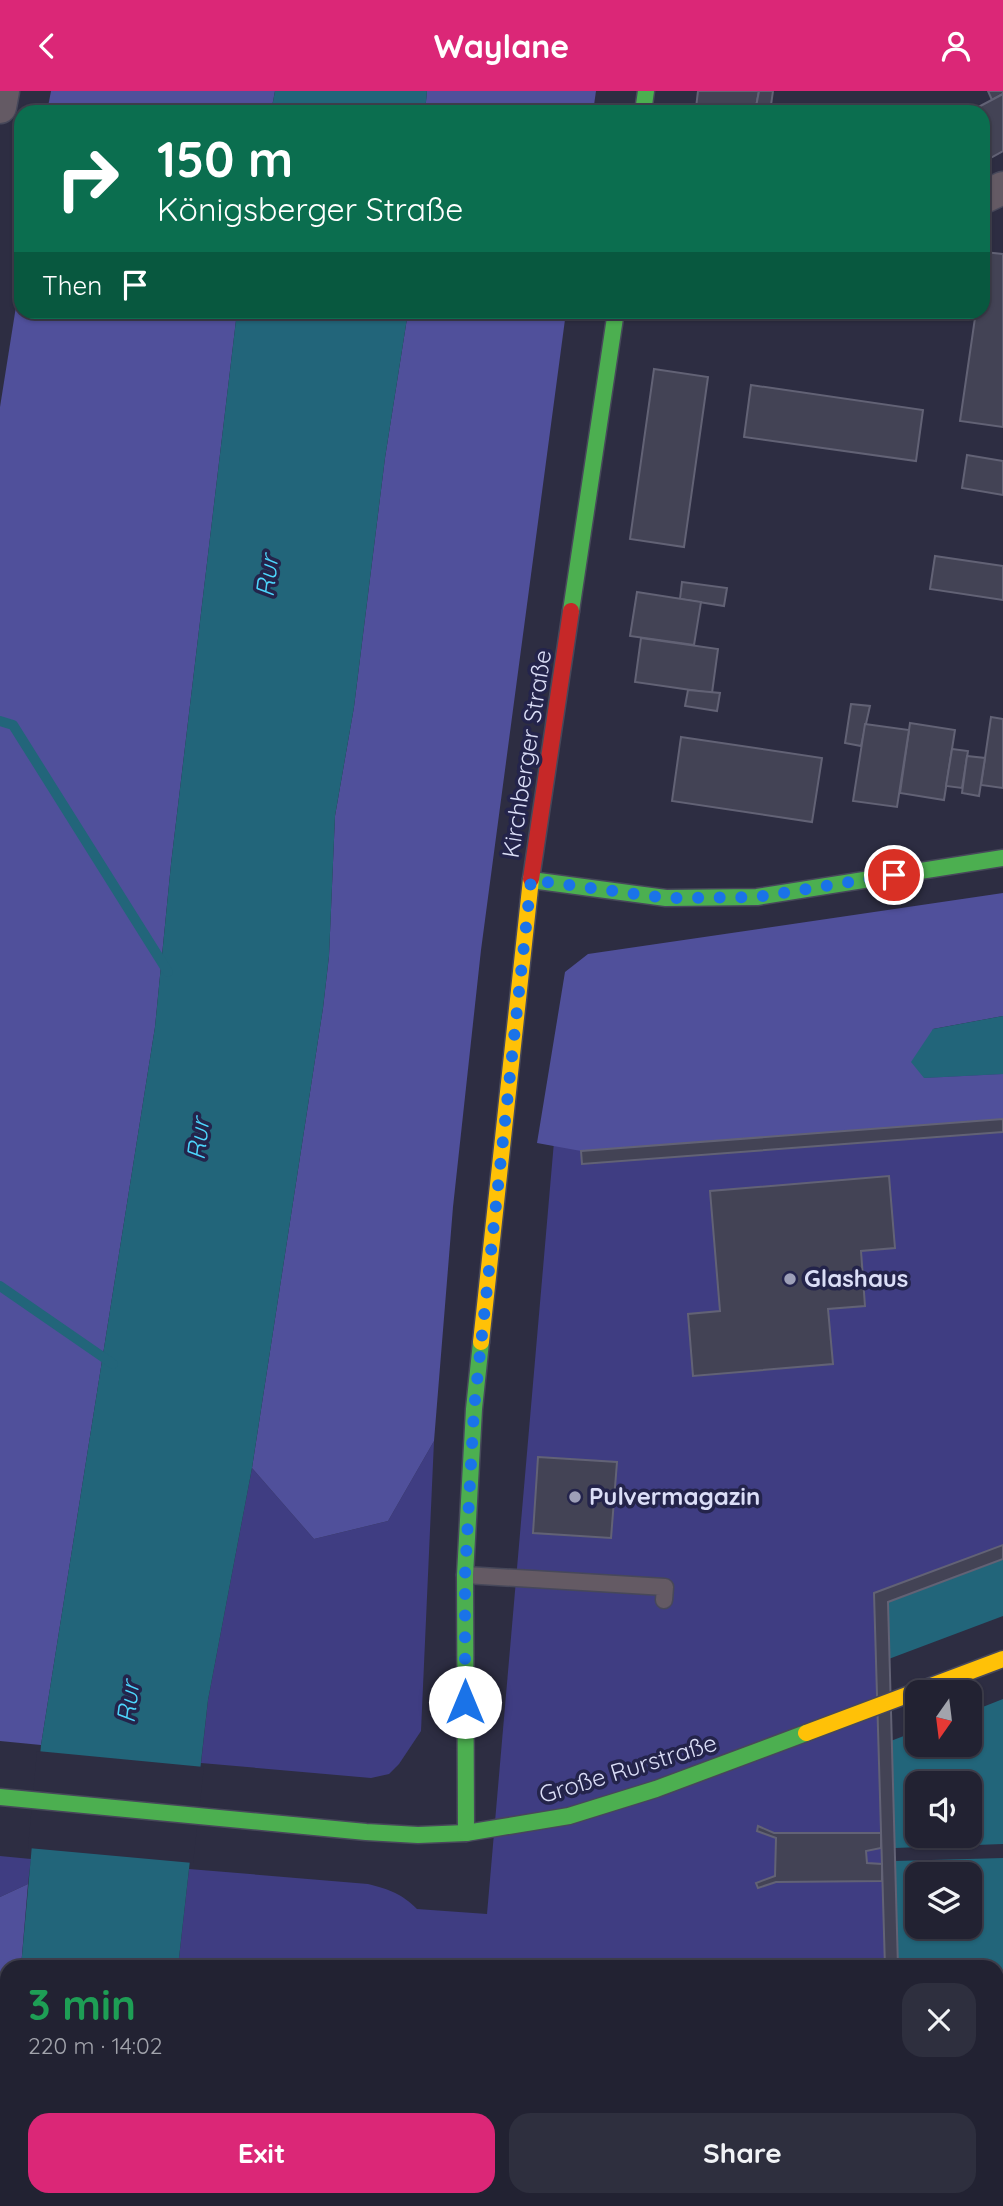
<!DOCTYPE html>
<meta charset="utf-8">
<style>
body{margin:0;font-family:Quicksand,sans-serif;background:#2e2f3e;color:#f1f3f6;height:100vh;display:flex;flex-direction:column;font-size:26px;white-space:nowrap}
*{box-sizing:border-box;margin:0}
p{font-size:23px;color:#a2a4ac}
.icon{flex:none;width:38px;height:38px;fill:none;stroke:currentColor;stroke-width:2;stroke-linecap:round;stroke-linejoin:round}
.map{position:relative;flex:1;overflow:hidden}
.side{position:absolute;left:0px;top:1869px;width:1004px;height:247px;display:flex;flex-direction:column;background:#222232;border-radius:21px 21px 0 0;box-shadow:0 2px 5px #0004,0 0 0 2px #3f3f4d}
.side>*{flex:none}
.top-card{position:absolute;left:14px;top:14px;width:976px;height:214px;border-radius:21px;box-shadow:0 2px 5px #0004,0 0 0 2px #3f3f4d;background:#0b6e4f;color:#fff;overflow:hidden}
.needle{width:46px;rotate:194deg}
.controls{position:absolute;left:905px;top:1589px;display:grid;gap:14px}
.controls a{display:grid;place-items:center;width:77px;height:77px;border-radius:14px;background:#222232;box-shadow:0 2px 5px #0004,0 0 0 2px #3f3f4d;font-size:35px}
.pin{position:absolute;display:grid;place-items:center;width:60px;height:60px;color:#fff;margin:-30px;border:4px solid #fff;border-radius:50%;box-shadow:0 2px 7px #0007}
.me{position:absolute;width:77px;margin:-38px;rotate:0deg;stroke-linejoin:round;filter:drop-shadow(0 0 5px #0008)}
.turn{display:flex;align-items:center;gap:24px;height:147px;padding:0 28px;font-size:32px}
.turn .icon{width:91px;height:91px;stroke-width:2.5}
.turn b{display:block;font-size:49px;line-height:60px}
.then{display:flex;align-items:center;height:66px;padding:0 28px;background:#0003;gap:14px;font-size:26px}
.round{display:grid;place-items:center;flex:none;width:74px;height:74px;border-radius:21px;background:#2e2f3e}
.summary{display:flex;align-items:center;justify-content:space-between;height:119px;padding:0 28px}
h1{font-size:42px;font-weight:700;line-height:52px;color:#1e9e55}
.primary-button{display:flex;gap:14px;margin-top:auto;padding:14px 28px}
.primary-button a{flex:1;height:80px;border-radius:21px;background:#db2777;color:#fff;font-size:28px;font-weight:700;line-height:80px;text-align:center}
.primary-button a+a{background:#2e2f3e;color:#f1f3f6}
header{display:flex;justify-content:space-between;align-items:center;height:91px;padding:0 28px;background:#db2777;color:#fff;font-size:32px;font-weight:700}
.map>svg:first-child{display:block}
.green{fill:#3f3d82;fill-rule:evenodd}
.forest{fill:#50509b}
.water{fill:#22657a;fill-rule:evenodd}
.pier{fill:#2d2d42}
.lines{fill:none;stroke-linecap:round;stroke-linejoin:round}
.stream{stroke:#22657a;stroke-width:10}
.building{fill:#434355;stroke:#626275;stroke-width:2}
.lane-casing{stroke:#47485a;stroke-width:19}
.street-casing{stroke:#47485a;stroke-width:35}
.fast-casing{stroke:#47485a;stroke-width:19}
.slow-casing{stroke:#47485a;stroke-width:19}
.jam-casing{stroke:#47485a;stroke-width:19}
.lane{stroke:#645a64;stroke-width:16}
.street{stroke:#645a64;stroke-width:32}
.fast{stroke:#4caf50;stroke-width:16}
.slow{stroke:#ffc107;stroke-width:16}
.jam{stroke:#c62828;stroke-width:16}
.route{stroke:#1a73e8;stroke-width:12;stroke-dasharray:0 21.6}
.poi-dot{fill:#9ea0b8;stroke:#24244b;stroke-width:2.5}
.labels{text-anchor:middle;stroke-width:7;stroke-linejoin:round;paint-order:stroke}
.street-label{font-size:24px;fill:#dbdef7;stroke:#24244b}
.poi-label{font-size:24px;font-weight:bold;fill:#dbdef7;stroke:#24244b;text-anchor:start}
.water-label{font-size:26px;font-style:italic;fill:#4dd6fd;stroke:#24244b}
</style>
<header><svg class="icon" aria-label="back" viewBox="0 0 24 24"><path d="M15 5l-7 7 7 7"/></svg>Waylane<svg class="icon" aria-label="person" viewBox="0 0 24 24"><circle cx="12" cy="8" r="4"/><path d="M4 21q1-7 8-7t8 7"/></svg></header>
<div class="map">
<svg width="1003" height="2115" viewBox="0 0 1003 2115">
<rect width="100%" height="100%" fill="#2d2d42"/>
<g class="green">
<path d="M1003,980V2115H160L161,2109H998V1876H178L189,1778L368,1793C389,1798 402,1803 417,1818L487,1823L557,1016ZM917,1601H970V1654H917ZM917,1692H970V1745H917ZM917,1783H970V1836H917Z"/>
<polygon points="434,1350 421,1640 399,1673 389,1683 371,1687 201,1672 208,1609 252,1377 314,1448 388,1430"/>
<polygon points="0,1765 31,1768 28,1793 0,1806"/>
</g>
<g class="forest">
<polygon points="51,0 275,0 271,21 47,21"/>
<polygon points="427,0 596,0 593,21 425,21"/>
<polygon points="21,184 21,220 237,221 171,773 155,936 41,1654 0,1650 0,316"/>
<polygon points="408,221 566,221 481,859 453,1116 434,1350 388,1430 314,1448 252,1377 323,917 329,865 335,725 354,616 385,367"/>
<polygon points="1003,802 1003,925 933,938 924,987 1003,983 1003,1028 581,1060 537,1052 565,881 588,863"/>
<polygon points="28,1793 21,1876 7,1876 7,2055 2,2115 0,2115 0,1806"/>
</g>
<g class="water">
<polygon points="275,0 427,0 425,21 271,21"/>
<polygon points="237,221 408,221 385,367 354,616 335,725 329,865 323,917 252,1377 208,1609 178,1876 21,1876 41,1654 155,936 171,773"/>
<polygon points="1003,925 1003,983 924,987 911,971 933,938"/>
<path d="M1003,1468V2037L998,2035V1876H898L888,1511ZM917,1601H970V1654H917ZM917,1692H970V1745H917ZM917,1783H970V1836H917Z"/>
<polygon points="7,2055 7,2109 161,2109 160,2115 2,2115"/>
</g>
<g class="pier">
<polygon points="1003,1525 1003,1608 970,1621 970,1601 917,1601 917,1640 888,1651 886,1569"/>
<polygon points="37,1660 204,1676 193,1772 28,1757"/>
<polygon points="1003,1753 1003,1767 895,1770 895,1757"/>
</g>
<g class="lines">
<g class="stream">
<polyline points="0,630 13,634 168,881"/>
<polyline points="0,1195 113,1273"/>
</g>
</g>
<g class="building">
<polygon points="698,0 759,0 755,21 727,21 696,17"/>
<polygon points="759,0 773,0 770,21 755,21"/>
<polygon points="988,0 1003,0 1003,3 992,9"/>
<polygon points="1003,3 1003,60 985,70 984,21 969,21"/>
<polygon points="696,17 727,21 695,21"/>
<polygon points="984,161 1003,163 1003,336 960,330 976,220 984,220"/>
<polygon points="654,278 708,286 684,456 630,448"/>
<polygon points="751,294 923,319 916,370 744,346"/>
<polygon points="967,364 1003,370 1003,404 962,397"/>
<polygon points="935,465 1003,475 1003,509 930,498"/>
<polygon points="682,491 727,497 724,515 680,508"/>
<polygon points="637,501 701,511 694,554 630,545"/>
<polygon points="641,547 718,558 712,602 635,591"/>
<polygon points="688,599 720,602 717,620 685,615"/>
<polygon points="851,613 870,615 861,655 845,652"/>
<polygon points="991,626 1003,628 1003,697 981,694"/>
<polygon points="910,632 955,639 944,709 900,702"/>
<polygon points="865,633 909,639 897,716 853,710"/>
<polygon points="681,646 822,667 812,731 672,710"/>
<polygon points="952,658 968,660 962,697 946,695"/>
<polygon points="967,665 985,667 979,705 962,702"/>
<polygon points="1003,1028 1003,1041 582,1073 581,1060"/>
<polygon points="889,1085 895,1157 861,1160 865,1215 828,1218 833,1273 693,1285 688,1223 720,1220 710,1100"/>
<polygon points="538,1366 617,1371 611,1447 533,1442"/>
<polygon points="1003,1454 1003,1468 888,1511 898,1876 885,1876 874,1502"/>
<polygon points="758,1735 774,1742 881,1742 881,1757 866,1760 867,1772 882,1773 882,1790 776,1791 758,1797 756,1792 775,1785 776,1747 757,1740"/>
<polygon points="998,2035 1003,2037 1003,2051 998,2049"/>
<polygon points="998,2081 1003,2083 1003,2115 956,2115 958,2109 998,2109"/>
</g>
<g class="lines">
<defs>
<polyline id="lane" points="465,1484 665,1496 664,1509"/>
<g id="street">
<polyline points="0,16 3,0"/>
<polyline points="984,106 1003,97"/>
</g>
<g id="fast">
<polyline points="643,21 646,0"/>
<polyline points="571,520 616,220"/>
<polyline points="531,789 666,807 757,806 1003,767"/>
<polyline points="0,1706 366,1741 418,1744 466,1742 569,1725 656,1698 806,1642"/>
<polyline points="466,1742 465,1484 474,1318 481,1251"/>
</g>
<g id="slow">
<polyline points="481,1251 531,788"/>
<polyline points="806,1642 1003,1568"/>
</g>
<polyline id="jam" points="531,788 571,520"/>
</defs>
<use href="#lane" class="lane-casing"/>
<use href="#street" class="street-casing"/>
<use href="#fast" class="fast-casing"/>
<use href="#slow" class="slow-casing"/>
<use href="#jam" class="jam-casing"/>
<use href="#lane" class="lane"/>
<use href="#street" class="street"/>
<use href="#fast" class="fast"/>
<use href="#slow" class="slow"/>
<use href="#jam" class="jam"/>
</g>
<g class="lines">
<polyline class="route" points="465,1611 465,1484 474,1318 531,789 666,807 757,806 894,784"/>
</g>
<g class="poi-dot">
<circle cx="790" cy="1188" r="7"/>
<circle cx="575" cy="1406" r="7"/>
</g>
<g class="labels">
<g class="street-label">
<text transform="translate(527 663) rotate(-81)" y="8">Kirchberger Straße</text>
<text transform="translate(628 1678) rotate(-17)" y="8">Große Rurstraße</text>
</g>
<g class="poi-label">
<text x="804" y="1196">Glashaus</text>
<text x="589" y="1414">Pulvermagazin</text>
</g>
<g class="water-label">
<text transform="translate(267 485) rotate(-83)" y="9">Rur</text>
<text transform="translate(198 1048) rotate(-83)" y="9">Rur</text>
<text transform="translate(128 1611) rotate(-83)" y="9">Rur</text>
</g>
</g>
</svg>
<div class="controls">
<a><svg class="needle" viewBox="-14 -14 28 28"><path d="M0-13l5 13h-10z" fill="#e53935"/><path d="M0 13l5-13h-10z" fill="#a2a4ac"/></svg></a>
<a><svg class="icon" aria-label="sound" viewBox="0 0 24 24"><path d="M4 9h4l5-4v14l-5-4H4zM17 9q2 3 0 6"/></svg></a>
<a><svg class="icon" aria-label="layers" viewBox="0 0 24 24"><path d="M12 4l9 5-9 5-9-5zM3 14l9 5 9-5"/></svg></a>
</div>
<div class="pin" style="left:894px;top:784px;background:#d93025"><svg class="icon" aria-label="arrive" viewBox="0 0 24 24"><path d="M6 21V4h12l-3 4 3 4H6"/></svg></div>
<svg class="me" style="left:465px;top:1611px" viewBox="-20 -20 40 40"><circle r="19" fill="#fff"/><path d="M0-13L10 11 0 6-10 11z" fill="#1a73e8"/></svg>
<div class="top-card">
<div class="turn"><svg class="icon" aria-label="right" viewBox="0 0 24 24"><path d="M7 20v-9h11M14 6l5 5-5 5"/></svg><div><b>150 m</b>Königsberger Straße</div></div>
<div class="then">Then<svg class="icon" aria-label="arrive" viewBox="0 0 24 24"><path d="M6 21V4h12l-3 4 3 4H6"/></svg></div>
</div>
<section class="side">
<div class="summary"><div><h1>3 min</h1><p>220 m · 14:02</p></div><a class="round"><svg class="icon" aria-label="close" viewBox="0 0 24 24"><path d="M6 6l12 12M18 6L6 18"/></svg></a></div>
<div class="primary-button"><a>Exit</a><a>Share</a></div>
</section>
</div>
